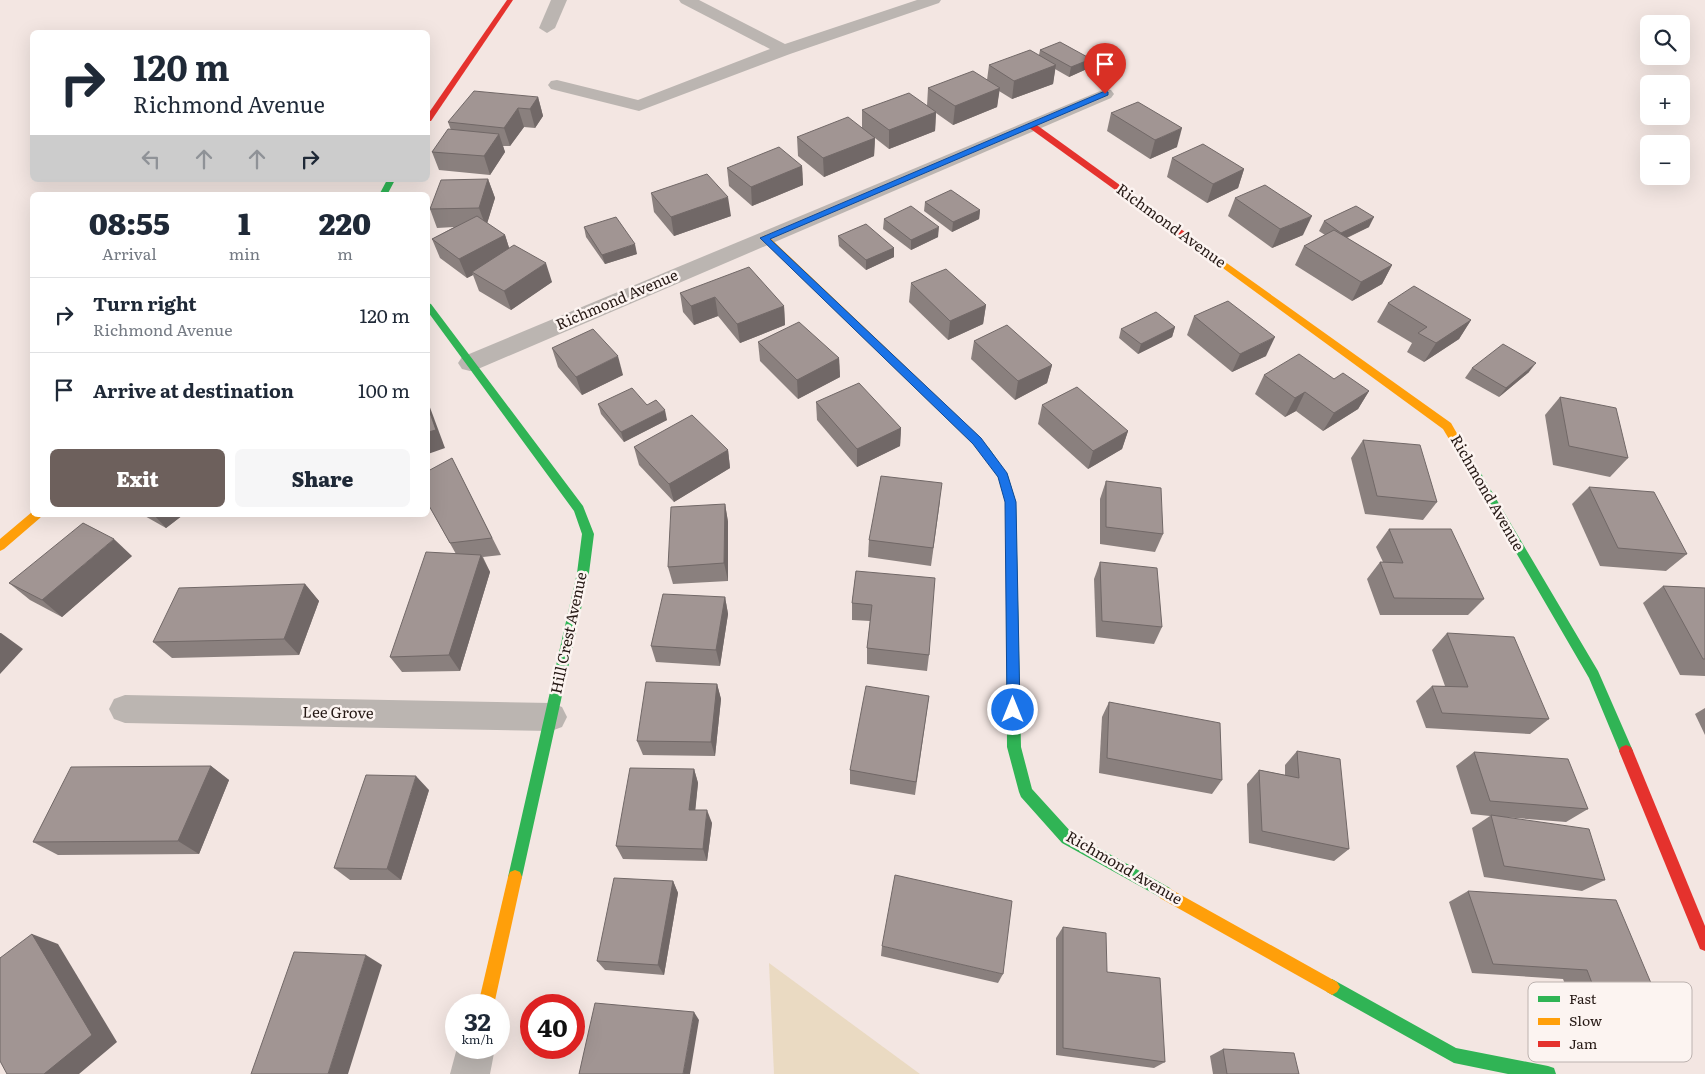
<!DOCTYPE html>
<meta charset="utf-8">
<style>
body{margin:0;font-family:Literata,serif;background:#f6f6f7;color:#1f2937;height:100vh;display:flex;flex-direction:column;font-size:19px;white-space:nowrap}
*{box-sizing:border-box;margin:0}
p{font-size:16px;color:#747a83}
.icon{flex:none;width:28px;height:28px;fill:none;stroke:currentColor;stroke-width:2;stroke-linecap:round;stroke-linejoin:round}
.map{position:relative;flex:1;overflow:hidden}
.sheet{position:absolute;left:30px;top:192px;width:400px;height:325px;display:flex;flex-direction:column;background:#fff;border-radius:8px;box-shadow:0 5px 20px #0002}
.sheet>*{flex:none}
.top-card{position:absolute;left:30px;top:30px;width:400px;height:152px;border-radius:8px;box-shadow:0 5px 20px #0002;background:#fff;color:#1f2937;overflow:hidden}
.tools{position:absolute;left:1640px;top:15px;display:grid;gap:10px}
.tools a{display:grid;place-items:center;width:50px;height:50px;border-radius:8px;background:#fff;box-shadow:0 5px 20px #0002;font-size:25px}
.speed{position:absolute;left:445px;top:994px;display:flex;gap:10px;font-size:25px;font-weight:700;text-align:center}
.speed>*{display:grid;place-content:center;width:65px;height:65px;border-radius:50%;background:#fff;box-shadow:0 5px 20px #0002;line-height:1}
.speed small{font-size:12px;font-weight:400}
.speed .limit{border:8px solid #d22;background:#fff;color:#111}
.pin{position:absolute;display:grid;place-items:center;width:42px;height:42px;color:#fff;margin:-51px -21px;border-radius:50% 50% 50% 0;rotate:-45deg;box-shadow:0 0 5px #0007}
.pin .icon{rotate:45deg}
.me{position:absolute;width:55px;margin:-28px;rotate:0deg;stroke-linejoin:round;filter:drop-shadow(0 0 4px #0008)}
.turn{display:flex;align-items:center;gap:18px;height:105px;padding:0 20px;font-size:22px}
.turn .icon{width:65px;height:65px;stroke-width:2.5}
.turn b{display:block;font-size:35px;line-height:42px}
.lanes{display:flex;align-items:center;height:48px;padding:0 20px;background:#0003;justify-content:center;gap:25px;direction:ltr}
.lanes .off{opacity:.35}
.eta{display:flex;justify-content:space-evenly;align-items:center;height:85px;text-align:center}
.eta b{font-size:30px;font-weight:800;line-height:35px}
.primary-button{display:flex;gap:10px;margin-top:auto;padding:10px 20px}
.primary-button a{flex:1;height:58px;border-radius:8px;background:#6d605c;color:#fff;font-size:20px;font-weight:800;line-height:58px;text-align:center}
.primary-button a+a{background:#f6f6f7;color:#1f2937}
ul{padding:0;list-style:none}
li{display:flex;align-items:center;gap:15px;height:75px;padding:0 20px;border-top:1px solid #e0e1e3}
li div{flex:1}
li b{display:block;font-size:19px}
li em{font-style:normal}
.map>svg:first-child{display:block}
.green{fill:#eadac2}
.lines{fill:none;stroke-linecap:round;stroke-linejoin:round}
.street{fill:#bbb5b1;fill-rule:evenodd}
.fast{fill:#30b455;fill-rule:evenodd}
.slow{fill:#ff9f0a;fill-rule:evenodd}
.jam{fill:#e5322d;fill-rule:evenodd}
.wall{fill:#8a807e}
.shaded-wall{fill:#716867}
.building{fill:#a19593;stroke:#716867}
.route{fill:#1a73e8;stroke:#114b97}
.labels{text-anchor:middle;stroke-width:5;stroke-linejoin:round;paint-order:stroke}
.street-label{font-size:15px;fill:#251814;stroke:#fcf4f1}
.key{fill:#fcf4f1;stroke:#bcb2af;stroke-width:1}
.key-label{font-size:14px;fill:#251814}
</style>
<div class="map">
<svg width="1705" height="1074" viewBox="0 0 1705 1074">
<rect width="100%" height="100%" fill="#f3e6e2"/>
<polygon class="green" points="769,963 920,1074 774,1074"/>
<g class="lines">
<g class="street">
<polygon points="551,0 567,0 555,28 547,33 539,28"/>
<polygon points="679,0 699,0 785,44 917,0 941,0 939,3 790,54 639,111 551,89 548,85 551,81 557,80 638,100 770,49 681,3"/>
<polygon points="1105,89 1111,90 1114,94 1111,98 478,369 470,371 462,369 458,363 462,357"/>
<polygon points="125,695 551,703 562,707 567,717 562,727 551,731 125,723 114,719 109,709 114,699"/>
<polygon points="457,1048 495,1048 490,1074 450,1074"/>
</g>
<g class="fast">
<polygon points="387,180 395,180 387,195 379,195"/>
<polygon points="428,303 431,304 583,506 594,534 589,573 522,877 520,882 515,884 510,882 508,877 577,573 582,534 574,511 428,312"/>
<polygon points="985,447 989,448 1008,476 1016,502 1021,747 1032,789 1072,833 1170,888 1172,893 1170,898 1165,900 1062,843 1021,797 1019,792 1007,747 1006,502 998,477 980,451"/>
<polygon points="1462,447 1466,448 1598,671 1633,751 1631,755 1626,757 1621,755 1589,678 1457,451"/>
<polygon points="1332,979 1456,1048 1548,1066 1554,1068 1556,1074 1508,1074 1454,1063 1327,992 1324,987 1327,982"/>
</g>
<g class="slow">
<polygon points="765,235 768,236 981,438 990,451 989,454 981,454 973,444 762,240 761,238"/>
<polygon points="1193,239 1451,423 1467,451 1466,454 1458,454 1443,429 1190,244 1190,240"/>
<polygon points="32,512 32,515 42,515 40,518 4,549 0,551 0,539"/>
<polygon points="515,870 520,872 522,877 494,1005 478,1005 508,877 510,872"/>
<polygon points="1165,886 1337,982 1340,987 1337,992 1332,995 1327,992 1160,898 1158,893 1160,888"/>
</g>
<g class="jam">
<polygon points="507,0 513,0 431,121 428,121 428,114"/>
<polygon points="1028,123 1034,123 1196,240 1196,244 1190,244 1028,127"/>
<polygon points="1626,745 1631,747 1633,751 1705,926 1705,951 1700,949 1619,751 1621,747"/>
</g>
</g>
<g class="wall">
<polygon points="1040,50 1091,59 1089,68 1069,77 1055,69 1053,84 1012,99 999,91 997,107 953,125 936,113 935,131 889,149 875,138 874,156 824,177 798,156 797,137 862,128 862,110 927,106 928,88 987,80 989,65 1039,55"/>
<polygon points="538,97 543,116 535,128 524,127 510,146 503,146 505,152 490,175 439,170 432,152 451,130 448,122"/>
<polygon points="1111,113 1177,147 1150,159 1107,131"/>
<polygon points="1172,158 1244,169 1238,188 1207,203 1167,177"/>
<polygon points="802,166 803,185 752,206 729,186 727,168"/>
<polygon points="488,179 495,198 487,223 505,235 509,248 552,282 511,310 479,291 473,275 467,278 440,258 432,239 454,227 437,228 430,209"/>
<polygon points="651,193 731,216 674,236 654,212"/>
<polygon points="1235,198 1303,235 1272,248 1228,216"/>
<polygon points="925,202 980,210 979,219 952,232 924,211"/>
<polygon points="884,219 938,237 911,250 883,229"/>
<polygon points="1324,221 1369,227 1347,238 1392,265 1382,284 1352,301 1295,265 1304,246 1325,235 1319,231"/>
<polygon points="584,227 637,254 605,264 586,237"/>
<polygon points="838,236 894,248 894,257 866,270 839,246"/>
<polygon points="911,283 986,305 983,324 948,340 909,302"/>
<polygon points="680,293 784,306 785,325 740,343 718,316 694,325 683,312"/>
<polygon points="1388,303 1471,320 1459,339 1424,362 1407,352 1412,343 1377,322"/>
<polygon points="1194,316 1266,356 1232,372 1187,335"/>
<polygon points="1175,327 1172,337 1138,354 1119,338 1121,329"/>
<polygon points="974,341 1052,365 1047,383 1015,400 971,359"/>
<polygon points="758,342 839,358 840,377 798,399 760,361"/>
<polygon points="552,348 623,375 582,395 558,367"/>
<polygon points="1472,368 1529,372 1499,397 1465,378"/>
<polygon points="1264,375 1334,379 1369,391 1358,409 1323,431 1296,411 1285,417 1255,394"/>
<polygon points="1560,397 1628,458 1610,477 1553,465 1545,415"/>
<polygon points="816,402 901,428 900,446 857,467 817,420"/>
<polygon points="598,404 647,405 667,420 624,442 601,414"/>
<polygon points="1042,405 1128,431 1122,449 1088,469 1038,424"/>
<polygon points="1363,440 1437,502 1423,520 1365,514 1351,458"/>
<polygon points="634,447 728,450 730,468 674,502 639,465"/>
<polygon points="452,458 501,555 483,557 490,572 460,671 402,672 390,657 456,554 428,504"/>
<polygon points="1106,481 1163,534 1155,552 1100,544 1100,499"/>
<polygon points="1589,487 1687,554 1666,571 1600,566 1572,504"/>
<polygon points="940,501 931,566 868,557 869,540"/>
<polygon points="725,504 728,522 728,581 673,584 668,567"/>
<polygon points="143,515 183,515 166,528"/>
<polygon points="1389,529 1484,599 1468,615 1380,615 1367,579 1380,562 1383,562 1376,547"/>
<polygon points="132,556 62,617 30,600 9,583"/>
<polygon points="1100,562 1162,627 1154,644 1096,637 1094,579"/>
<polygon points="856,571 929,655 927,671 867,664 867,648 870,621 852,620 852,603"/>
<polygon points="305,584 319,601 299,655 172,658 153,642"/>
<polygon points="1663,586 1705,588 1705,676 1680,675 1643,603"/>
<polygon points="725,597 728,614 720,666 656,662 651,646"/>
<polygon points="1447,633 1549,719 1530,734 1426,728 1416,701 1432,686 1445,686 1432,650"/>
<polygon points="717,684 721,699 715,756 643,755 637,741"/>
<polygon points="929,696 915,795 850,784 850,770"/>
<polygon points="1109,702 1222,780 1212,794 1099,773 1102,717"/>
<polygon points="1705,708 1705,735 1695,714"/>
<polygon points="1297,751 1349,849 1334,861 1249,843 1247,784 1259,770 1285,775 1285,765"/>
<polygon points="1474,752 1588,809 1566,822 1503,817 1605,880 1582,891 1484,877 1472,828 1490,816 1471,814 1456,766"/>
<polygon points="211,766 229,780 199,854 58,855 33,842"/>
<polygon points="694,769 698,783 695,810 712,823 707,861 623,859 616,846"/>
<polygon points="429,790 401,880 350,880 334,868"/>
<polygon points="673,881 678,893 664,975 605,970 597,961"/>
<polygon points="1468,891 1656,995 1629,1003 1571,999 1563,979 1472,973 1449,902"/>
<polygon points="1063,927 1107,972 1165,1062 1154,1068 1056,1055 1056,938"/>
<polygon points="882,946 1003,974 998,983 881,956"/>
<polygon points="1223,1049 1299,1074 1213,1074 1210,1056"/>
</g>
<g class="shaded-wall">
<polygon points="1091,59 1089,68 1069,77 1071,67"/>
<polygon points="1056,65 1053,84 1012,99 1014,81"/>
<polygon points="1000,88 997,107 953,125 955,106"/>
<polygon points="538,97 543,116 535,128 530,109"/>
<polygon points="518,108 524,127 510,146 504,128"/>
<polygon points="936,112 935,131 889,149 889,130"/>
<polygon points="1182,128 1177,147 1150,159 1155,140"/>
<polygon points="499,134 505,152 490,175 484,156"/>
<polygon points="875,138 874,156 824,177 823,158"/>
<polygon points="802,166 803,185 752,206 751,187"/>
<polygon points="1244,169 1238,188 1207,203 1213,184"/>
<polygon points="488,179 495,198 486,227 479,208"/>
<polygon points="728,197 731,216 674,236 671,217"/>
<polygon points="980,210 979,219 952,232 953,222"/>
<polygon points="1312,216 1303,235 1272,248 1280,229"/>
<polygon points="1374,217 1369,227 1337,242 1341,233"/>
<polygon points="939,227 938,237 911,250 911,240"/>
<polygon points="505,235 511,254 472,272 473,275 467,278 459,259"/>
<polygon points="635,244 637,254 605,264 602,255"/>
<polygon points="894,248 894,257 866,270 866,260"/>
<polygon points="546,263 552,282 511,310 504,291"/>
<polygon points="1392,265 1382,284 1352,301 1361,282"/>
<polygon points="715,297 718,316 694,325 691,306"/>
<polygon points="986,305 983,324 948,340 950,321"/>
<polygon points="784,306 785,325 740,343 737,324"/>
<polygon points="1471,320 1459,339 1424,362 1436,343"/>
<polygon points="1175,327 1172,337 1138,354 1141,344"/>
<polygon points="1275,337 1266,356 1232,372 1240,354"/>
<polygon points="618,356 623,375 582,395 576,377"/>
<polygon points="839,358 840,377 798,399 797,380"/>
<polygon points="1536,363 1529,372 1499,397 1506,388"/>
<polygon points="1052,365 1047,383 1015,400 1018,381"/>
<polygon points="1369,391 1358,409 1323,431 1334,413"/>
<polygon points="1305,392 1296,411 1285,417 1295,398"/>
<polygon points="428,402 445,448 428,454"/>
<polygon points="665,410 667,420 624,442 621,432"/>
<polygon points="901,428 900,446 857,467 857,449"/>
<polygon points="1128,431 1122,449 1088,469 1093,451"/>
<polygon points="728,450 730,468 674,502 669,484"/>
<polygon points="725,504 728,522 728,581 724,563"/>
<polygon points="154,515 183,515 166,528"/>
<polygon points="114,539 132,556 62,617 42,600"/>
<polygon points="481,555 490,572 460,671 449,655"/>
<polygon points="305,584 319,601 299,655 284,639"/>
<polygon points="725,597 728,614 720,666 716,650"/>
<polygon points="0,633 1,633 23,649 0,674"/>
<polygon points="717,684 721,699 715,756 711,742"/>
<polygon points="211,766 229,780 199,854 178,841"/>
<polygon points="694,769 698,783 694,823 689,810"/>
<polygon points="416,776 429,790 401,880 387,869"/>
<polygon points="707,810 712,823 707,861 703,849"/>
<polygon points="673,881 678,893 664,975 658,965"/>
<polygon points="32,934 58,944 117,1042 79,1074 44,1074"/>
<polygon points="366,955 382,965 348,1074 328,1074"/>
<polygon points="694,1012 699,1020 690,1074 683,1074"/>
</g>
<g class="building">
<polygon points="1060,42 1091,59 1071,67 1040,50"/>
<polygon points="1030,50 1056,65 1014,81 989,65"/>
<polygon points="973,71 1000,88 955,106 928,88"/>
<polygon points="474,91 538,97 530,109 518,108 504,128 448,122"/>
<polygon points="909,93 936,112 889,130 862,110"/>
<polygon points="1138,102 1182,128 1155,140 1111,113"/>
<polygon points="848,117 875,138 823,158 797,137"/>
<polygon points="448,129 499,134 484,156 432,152"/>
<polygon points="1203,144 1244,169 1213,184 1172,158"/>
<polygon points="779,147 802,166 751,187 727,168"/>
<polygon points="707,174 728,197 671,217 651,193"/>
<polygon points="488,179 479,208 430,209 441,180"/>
<polygon points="1265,185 1312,216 1280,229 1235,198"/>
<polygon points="951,190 980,210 953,222 925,202"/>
<polygon points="911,206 939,227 911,240 884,219"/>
<polygon points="1356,206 1374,217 1341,233 1324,221"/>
<polygon points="477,216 505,235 459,259 432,239"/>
<polygon points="616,217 635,244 602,255 584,227"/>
<polygon points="866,224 894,248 866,260 838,236"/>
<polygon points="1334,230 1392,265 1361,282 1304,246"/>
<polygon points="514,245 546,263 504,291 472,272"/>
<polygon points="749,267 784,306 737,324 715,297 691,306 680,293"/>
<polygon points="946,269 986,305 950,321 911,283"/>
<polygon points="1414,286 1471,320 1436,343 1418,333 1427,327 1388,303"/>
<polygon points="1228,301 1275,337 1240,354 1194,316"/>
<polygon points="1156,312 1175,327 1141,344 1121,329"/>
<polygon points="799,322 839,358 797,380 758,342"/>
<polygon points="1007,325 1052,365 1018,381 974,341"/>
<polygon points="593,329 618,356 576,377 552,348"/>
<polygon points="1503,344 1536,363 1506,388 1472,368"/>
<polygon points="1299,354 1334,379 1343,373 1369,391 1334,413 1305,392 1295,398 1264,375"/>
<polygon points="859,383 901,428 857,449 816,402"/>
<polygon points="1077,387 1128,431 1093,451 1042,405"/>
<polygon points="632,388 647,405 656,400 665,410 621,432 598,404"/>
<polygon points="1560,397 1616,408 1628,458 1569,446"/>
<polygon points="428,407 436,430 428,432"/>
<polygon points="692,415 728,450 669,484 634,447"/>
<polygon points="1363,440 1420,445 1437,502 1377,496"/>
<polygon points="452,458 492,538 450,543 428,504 428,471"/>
<polygon points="881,476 942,483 933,548 869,540"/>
<polygon points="1106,481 1161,488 1163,534 1106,527"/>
<polygon points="1589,487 1654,492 1687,554 1618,548"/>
<polygon points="725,504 724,563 668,567 671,507"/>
<polygon points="83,523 114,539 42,600 9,583"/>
<polygon points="1389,529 1451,529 1484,599 1394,598 1380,562 1403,563"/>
<polygon points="426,552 481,555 449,655 390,657"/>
<polygon points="1100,562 1157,568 1162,627 1102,621"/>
<polygon points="856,571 935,578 929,655 867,648 872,605 852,603"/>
<polygon points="305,584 284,639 153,642 179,588"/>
<polygon points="1663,586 1705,588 1705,659 1703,659"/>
<polygon points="663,594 725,597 716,650 651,646"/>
<polygon points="1447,633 1514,637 1549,719 1442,713 1432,686 1468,687"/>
<polygon points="646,682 717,684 711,742 637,741"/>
<polygon points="866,686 929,696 916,782 850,770"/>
<polygon points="1109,702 1220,723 1222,780 1107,758"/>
<polygon points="1297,751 1340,759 1349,849 1262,831 1259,770 1299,778"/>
<polygon points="1474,752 1568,759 1588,809 1490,801"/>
<polygon points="211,766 178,841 33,842 71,767"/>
<polygon points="630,768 694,769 689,810 707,810 703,849 616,846"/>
<polygon points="366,775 416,776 387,869 334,868"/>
<polygon points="1491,815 1589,829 1605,880 1504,866"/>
<polygon points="895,875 1012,901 1003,974 882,946"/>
<polygon points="614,878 673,881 658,965 597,961"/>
<polygon points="1468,891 1616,900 1656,995 1595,991 1587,970 1493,964"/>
<polygon points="1063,927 1106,933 1107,972 1160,978 1165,1062 1063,1048"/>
<polygon points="32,934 92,1035 44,1074 7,1074 0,1061 0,958"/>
<polygon points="294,952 366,955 328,1074 251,1074"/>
<polygon points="595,1003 694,1012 683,1074 579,1074"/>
<polygon points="1223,1049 1294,1053 1299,1074 1227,1074"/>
</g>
<polygon class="route" points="1105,91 1108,92 1108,95 770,239 981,438 1007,473 1016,502 1020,710 1018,714 1013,716 1009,714 1007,710 1005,502 998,477 973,444 760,238"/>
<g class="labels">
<g class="street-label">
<text transform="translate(1171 226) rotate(36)" y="5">Richmond Avenue</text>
<text transform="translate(617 300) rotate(-23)" y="5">Richmond Avenue</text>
<text transform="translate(1487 493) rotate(60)" y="5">Richmond Avenue</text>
<text transform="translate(569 633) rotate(-78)" y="5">Hill Crest Avenue</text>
<text transform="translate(338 713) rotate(1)" y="5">Lee Grove</text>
<text transform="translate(1124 868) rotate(30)" y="5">Richmond Avenue</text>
</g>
</g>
<rect x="1528" y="982" width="164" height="80" rx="8" class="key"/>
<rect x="1538" y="996" width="22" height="6" fill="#30b455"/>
<rect x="1538" y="1018" width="22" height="7" fill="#ff9f0a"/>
<rect x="1538" y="1041" width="22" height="6" fill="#e5322d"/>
<g class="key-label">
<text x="1569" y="1004">Fast</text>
<text x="1569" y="1026">Slow</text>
<text x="1569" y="1049">Jam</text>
</g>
</svg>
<div class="tools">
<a><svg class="icon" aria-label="search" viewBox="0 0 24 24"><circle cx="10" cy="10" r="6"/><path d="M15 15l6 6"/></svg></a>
<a>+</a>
<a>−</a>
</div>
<div class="speed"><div>32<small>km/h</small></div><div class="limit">40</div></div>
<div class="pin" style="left:1105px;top:94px;background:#d93025"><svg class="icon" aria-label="arrive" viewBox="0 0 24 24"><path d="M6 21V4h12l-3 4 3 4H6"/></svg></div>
<svg class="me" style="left:1013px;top:710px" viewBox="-20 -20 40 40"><circle r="17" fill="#1a73e8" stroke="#fff" stroke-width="3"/><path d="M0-11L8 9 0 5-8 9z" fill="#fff"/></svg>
<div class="top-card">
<div class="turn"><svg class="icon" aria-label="right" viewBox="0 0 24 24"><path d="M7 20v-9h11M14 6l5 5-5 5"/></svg><div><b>120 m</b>Richmond Avenue</div></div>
<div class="lanes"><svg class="icon off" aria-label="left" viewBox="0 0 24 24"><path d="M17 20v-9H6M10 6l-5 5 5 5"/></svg><svg class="icon off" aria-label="ahead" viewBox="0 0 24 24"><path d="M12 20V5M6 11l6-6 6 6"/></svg><svg class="icon off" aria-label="ahead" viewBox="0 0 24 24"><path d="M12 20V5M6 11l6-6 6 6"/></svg><svg class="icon" aria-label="right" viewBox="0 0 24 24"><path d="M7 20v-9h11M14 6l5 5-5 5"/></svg></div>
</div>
<section class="sheet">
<div class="eta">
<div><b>08:55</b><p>Arrival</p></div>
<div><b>1</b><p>min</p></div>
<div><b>220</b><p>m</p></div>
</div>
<ul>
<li><svg class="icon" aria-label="right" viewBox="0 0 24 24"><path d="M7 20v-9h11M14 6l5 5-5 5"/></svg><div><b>Turn right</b><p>Richmond Avenue</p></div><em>120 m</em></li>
<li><svg class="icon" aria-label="arrive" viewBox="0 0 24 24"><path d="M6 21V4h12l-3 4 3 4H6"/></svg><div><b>Arrive at destination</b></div><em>100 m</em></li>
</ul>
<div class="primary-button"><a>Exit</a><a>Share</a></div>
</section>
</div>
